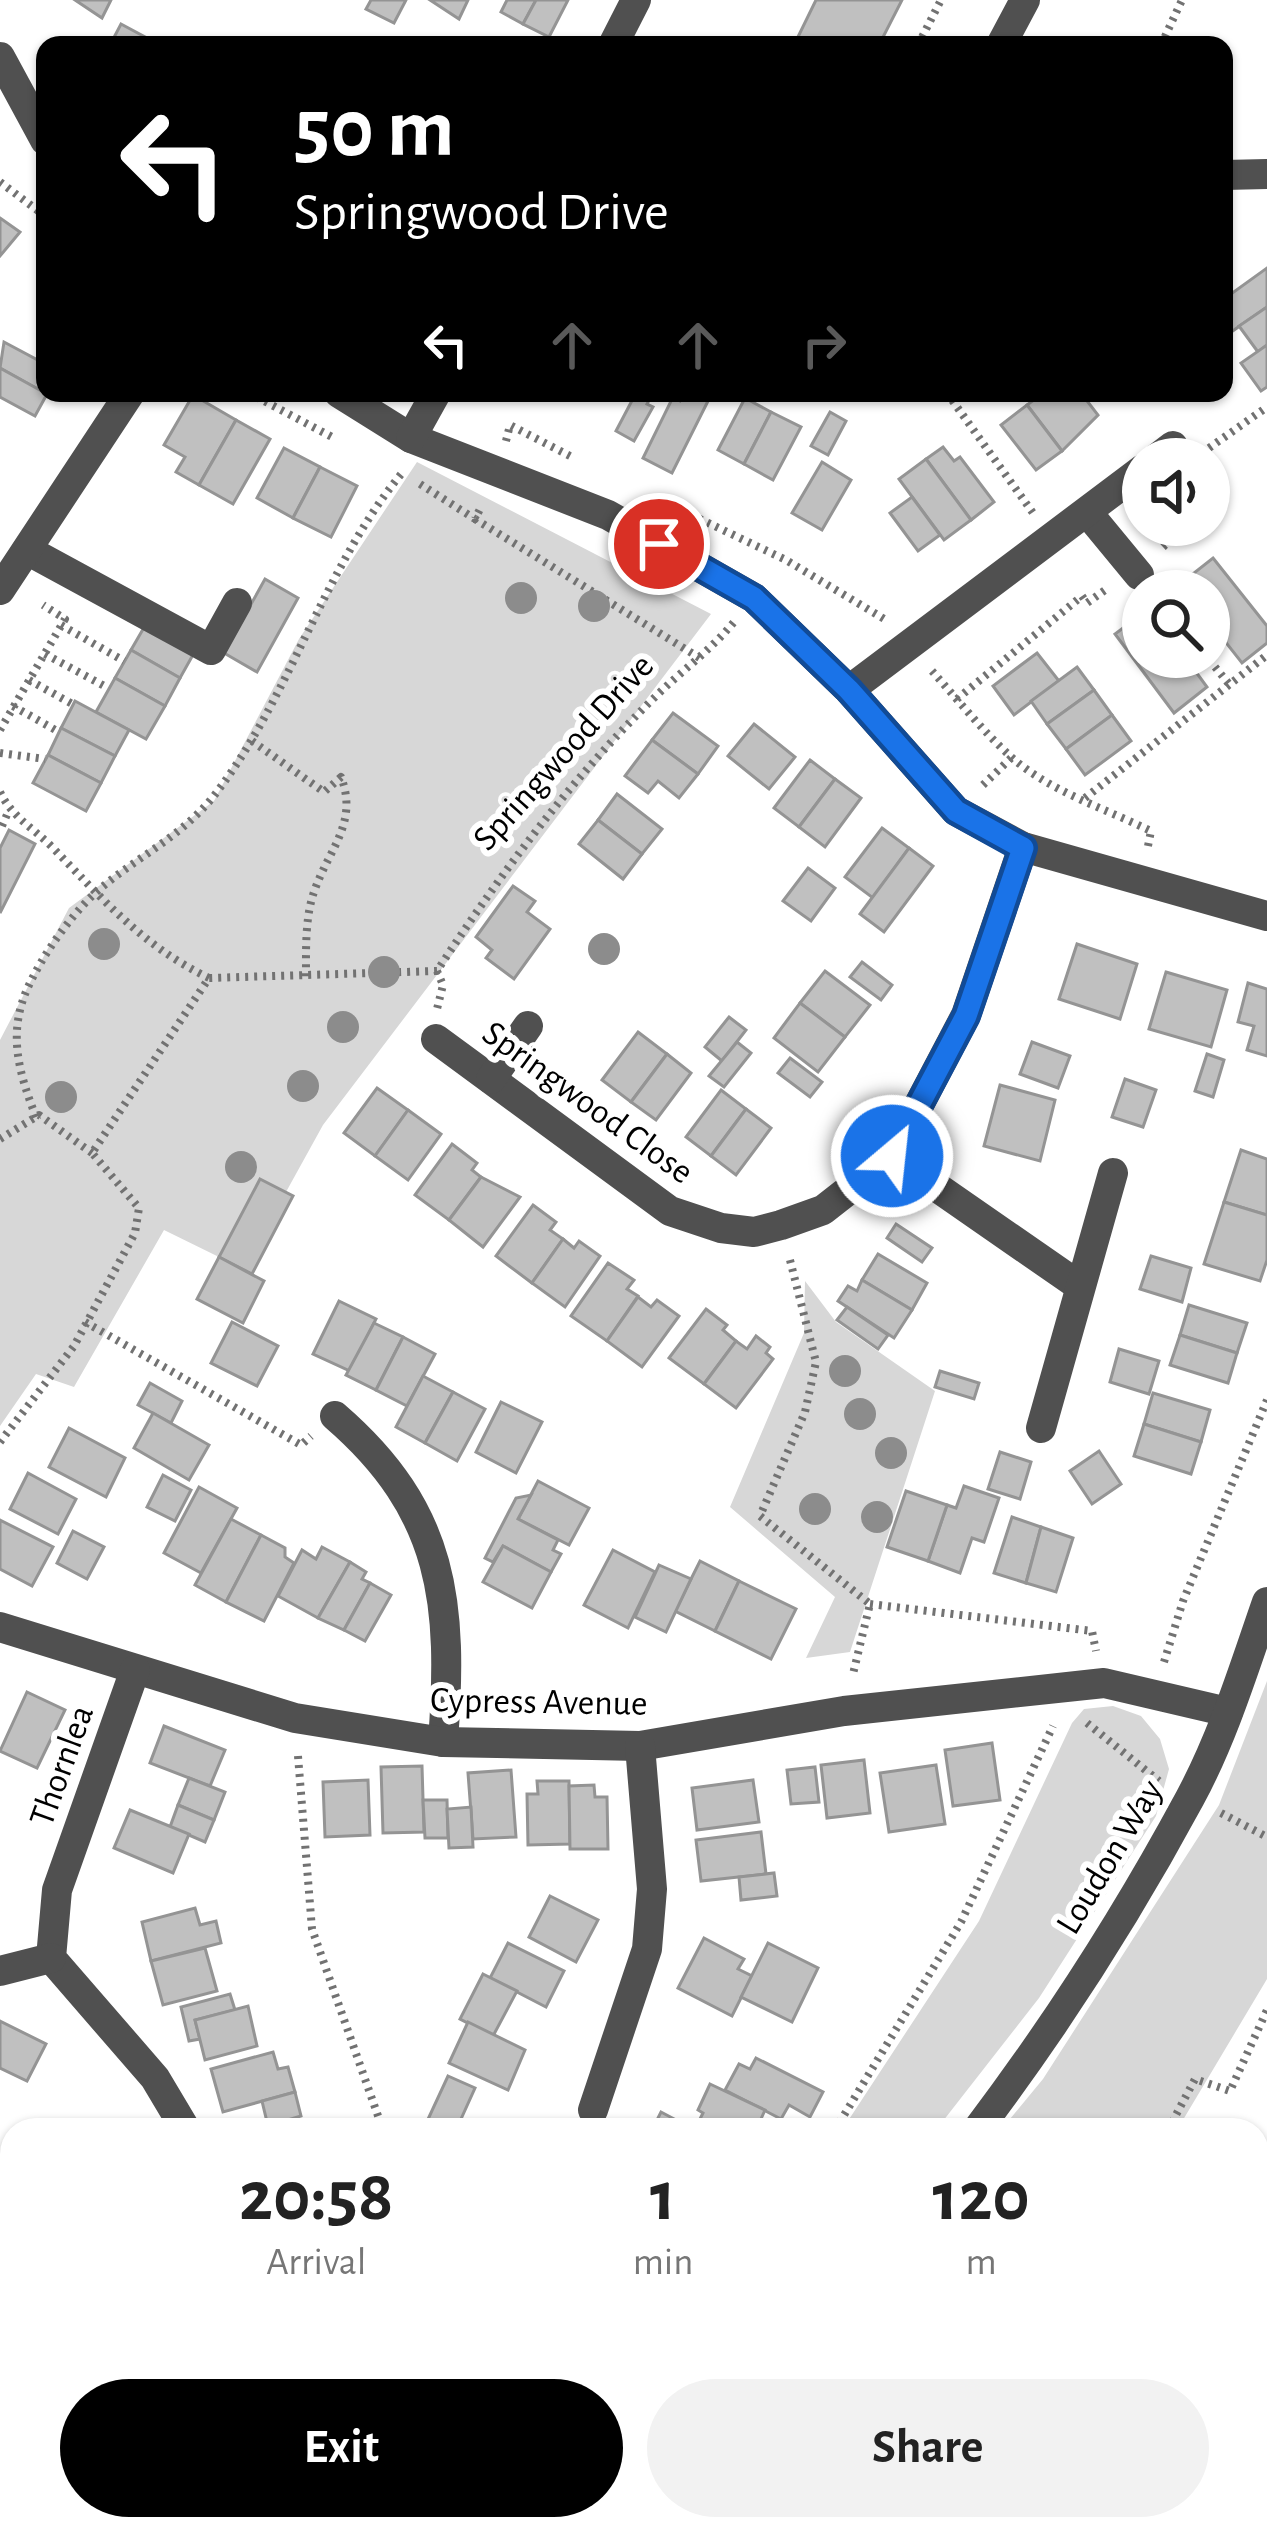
<!DOCTYPE html>
<style>
body{margin:0;font-family:"Alegreya Sans",sans-serif;background:#f2f2f2;color:#222;height:100vh;display:flex;flex-direction:column;font-size:45px;white-space:nowrap}
*{box-sizing:border-box;margin:0}
p{font-size:39px;color:#767676}
.icon{flex:none;width:66px;height:66px;fill:none;stroke:currentColor;stroke-width:2;stroke-linecap:round;stroke-linejoin:round}
.map{position:relative;flex:1;overflow:hidden}
.drawer{position:absolute;left:0px;top:2118px;width:1269px;height:423px;display:flex;flex-direction:column;background:#fff;border-radius:36px 36px 0 0;box-shadow:0 3px 9px #0004}
.drawer>*{flex:none}
.banner{position:absolute;left:36px;top:36px;width:1197px;height:366px;border-radius:24px;box-shadow:0 3px 9px #0004;background:#000;color:#fff;overflow:hidden}
.buttons{position:absolute;left:1122px;top:438px;display:grid;gap:24px}
.buttons a{display:grid;place-items:center;width:108px;height:108px;border-radius:50%;background:#fff;box-shadow:0 3px 9px #0004;font-size:60px}
.pin{position:absolute;display:grid;place-items:center;width:102px;height:102px;color:#fff;margin:-51px;border:6px solid #fff;border-radius:50%;box-shadow:0 3px 12px #0007}
.me{position:absolute;width:132px;margin:-66px;rotate:28deg;stroke-linejoin:round;filter:drop-shadow(0 0 9px #0008)}
.turn{display:flex;align-items:center;gap:42px;height:252px;padding:0 60px;font-size:54px}
.turn .icon{width:156px;height:156px;stroke-width:2.5}
.turn b{display:block;font-size:84px;line-height:102px}
.lanes{display:flex;align-items:center;height:114px;padding:0 60px;background:#0003;justify-content:center;gap:60px;direction:ltr}
.lanes .off{opacity:.35}
.eta{display:flex;justify-content:space-evenly;align-items:center;height:204px;text-align:center}
.eta b{font-size:72px;font-weight:700;line-height:84px}
.primary-button{display:flex;gap:24px;margin-top:auto;padding:24px 60px}
.primary-button a{flex:1;height:138px;border-radius:72px;background:#000;color:#fff;font-size:48px;font-weight:700;line-height:138px;text-align:center}
.primary-button a+a{background:#f2f2f2;color:#222}
.map>svg:first-child{display:block}
.green{fill:#d7d7d7}
.building{fill:#c0c0c0;stroke:#949494;stroke-width:3}
.lines{fill:none;stroke-linecap:round;stroke-linejoin:round}
.path{stroke:#727272;stroke-width:8;stroke-dasharray:3 6;stroke-linecap:butt}
.minor{stroke:#505050;stroke-width:30}
.tree{fill:#8c8c8c}
.route-casing{stroke:#114b97;stroke-width:30}
.route{stroke:#1a73e8;stroke-width:21}
.labels{text-anchor:middle;stroke-width:12;stroke-linejoin:round;paint-order:stroke}
.street-label{font-size:36px;fill:#000;stroke:#fff}
</style>
<div class="map">
<svg width="1267" height="2540" viewBox="0 0 1267 2540">
<rect width="100%" height="100%" fill="#fff"/>
<g class="green">
<polygon points="417,462 711,614 323,1125 286,1192 260,1179 219,1257 164,1230 74,1387 36,1374 0,1426 0,1040 69,908 214,801 299,639"/>
<polygon points="805,1281 836,1322 935,1391 850,1652 806,1658 835,1597 730,1507 804,1333"/>
<polygon points="1267,1681 1267,1979 1177,2130 1001,2130 1043,2079 1219,1805"/>
<polygon points="1113,1706 1141,1716 1160,1739 1169,1769 1156,1816 1039,1998 936,2130 842,2130 979,1921 1072,1723 1084,1709"/>
<polygon points="0,2501 12,2502 12,2529 596,2529 588,2540 0,2540"/>
</g>
<g class="building">
<polygon points="75,0 111,0 102,18"/>
<polygon points="371,0 406,0 394,23 366,9"/>
<polygon points="430,0 468,0 459,19"/>
<polygon points="507,0 536,0 523,24 501,12"/>
<polygon points="536,0 568,0 549,37 523,24"/>
<polygon points="816,0 902,0 879,45 794,45"/>
<polygon points="121,24 158,44 158,45 110,45"/>
<polygon points="0,218 20,232 0,256"/>
<polygon points="1267,268 1267,307 1224,337 1224,299"/>
<polygon points="1267,307 1267,345 1258,352 1239,326"/>
<polygon points="4,342 45,364 45,393 0,368"/>
<polygon points="1267,345 1267,387 1261,391 1241,363"/>
<polygon points="0,368 47,394 35,416 0,397"/>
<polygon points="636,393 653,393 647,404 653,407 634,441 616,431"/>
<polygon points="684,393 711,395 672,473 643,458 673,397 680,401"/>
<polygon points="1043,393 1081,393 1098,415 1062,451 1027,405"/>
<polygon points="193,395 236,420 199,485 176,472 185,457 164,445"/>
<polygon points="745,398 771,412 744,464 718,450"/>
<polygon points="1027,405 1062,451 1036,470 1001,425"/>
<polygon points="771,412 801,427 773,480 744,464"/>
<polygon points="830,412 846,421 828,455 811,446"/>
<polygon points="236,420 270,439 233,504 199,485"/>
<polygon points="943,447 954,461 960,457 994,502 971,520 926,459"/>
<polygon points="284,448 320,467 293,518 257,498"/>
<polygon points="926,459 971,520 944,540 899,479"/>
<polygon points="822,462 851,480 822,530 792,513"/>
<polygon points="320,467 357,486 331,537 293,518"/>
<polygon points="912,497 940,535 918,551 890,513"/>
<polygon points="1213,558 1267,626 1267,643 1242,663 1209,621 1209,591 1185,591 1180,584"/>
<polygon points="265,579 298,598 257,672 224,653"/>
<polygon points="1143,613 1143,657 1185,657 1207,687 1174,713 1115,634"/>
<polygon points="146,624 194,653 180,678 131,650"/>
<polygon points="131,650 180,678 165,706 115,678"/>
<polygon points="1037,653 1059,681 1014,715 993,686"/>
<polygon points="1077,667 1094,690 1047,724 1031,701"/>
<polygon points="115,678 165,706 146,739 96,712"/>
<polygon points="1094,690 1112,715 1066,749 1047,724"/>
<polygon points="75,701 129,730 115,756 61,728"/>
<polygon points="673,713 718,746 698,774 652,740"/>
<polygon points="1112,715 1131,741 1085,775 1066,749"/>
<polygon points="754,724 795,757 769,789 728,756"/>
<polygon points="61,728 115,756 101,783 48,755"/>
<polygon points="652,740 698,774 679,798 658,781 648,793 625,776"/>
<polygon points="48,755 101,783 86,811 33,783"/>
<polygon points="810,760 835,779 799,827 774,808"/>
<polygon points="835,779 861,798 825,847 799,827"/>
<polygon points="617,794 662,829 642,854 598,820"/>
<polygon points="598,820 642,854 623,879 579,844"/>
<polygon points="882,828 909,848 873,898 845,877"/>
<polygon points="9,830 35,844 0,913 0,848"/>
<polygon points="909,848 933,866 884,932 860,914"/>
<polygon points="808,868 835,888 811,921 783,901"/>
<polygon points="513,886 535,901 527,912 550,929 514,979 486,958 492,950 476,937"/>
<polygon points="1077,944 1137,964 1120,1019 1059,999"/>
<polygon points="862,962 892,985 881,1000 850,977"/>
<polygon points="825,971 870,1005 845,1037 800,1003"/>
<polygon points="1166,972 1227,990 1211,1047 1149,1029"/>
<polygon points="1248,983 1267,989 1267,1056 1247,1050 1254,1026 1238,1022"/>
<polygon points="800,1003 845,1037 818,1072 774,1038"/>
<polygon points="729,1017 746,1030 722,1061 705,1047"/>
<polygon points="638,1032 667,1054 631,1102 602,1080"/>
<polygon points="737,1042 751,1053 724,1087 709,1076"/>
<polygon points="1032,1042 1070,1056 1058,1088 1020,1074"/>
<polygon points="667,1054 691,1073 656,1120 631,1102"/>
<polygon points="1207,1054 1224,1060 1213,1097 1195,1091"/>
<polygon points="790,1058 822,1082 810,1097 778,1073"/>
<polygon points="1125,1079 1156,1090 1143,1127 1112,1117"/>
<polygon points="1000,1085 1055,1100 1040,1161 984,1146"/>
<polygon points="377,1088 408,1110 375,1156 344,1133"/>
<polygon points="721,1090 746,1109 711,1156 686,1137"/>
<polygon points="746,1109 771,1128 736,1175 711,1156"/>
<polygon points="408,1110 441,1134 408,1180 375,1156"/>
<polygon points="452,1144 477,1163 472,1170 481,1177 449,1220 415,1195"/>
<polygon points="1241,1150 1267,1159 1267,1215 1224,1202"/>
<polygon points="481,1177 520,1197 483,1247 449,1220"/>
<polygon points="260,1179 293,1196 252,1274 219,1257"/>
<polygon points="1224,1202 1267,1215 1267,1260 1260,1281 1204,1264"/>
<polygon points="533,1205 556,1222 550,1230 563,1239 532,1283 496,1256"/>
<polygon points="896,1224 932,1248 922,1262 887,1238"/>
<polygon points="563,1239 574,1248 579,1241 600,1256 565,1307 532,1283"/>
<polygon points="878,1254 927,1283 912,1310 862,1280"/>
<polygon points="1151,1256 1191,1268 1182,1302 1140,1289"/>
<polygon points="219,1257 264,1281 243,1323 197,1299"/>
<polygon points="608,1263 634,1280 627,1289 638,1296 607,1341 571,1316"/>
<polygon points="862,1280 912,1310 894,1338 838,1301 848,1286 857,1291"/>
<polygon points="638,1297 651,1307 657,1300 679,1316 642,1367 607,1341"/>
<polygon points="339,1301 376,1319 350,1371 313,1354"/>
<polygon points="1189,1305 1247,1323 1237,1353 1180,1335"/>
<polygon points="847,1307 888,1335 878,1349 837,1320"/>
<polygon points="706,1309 727,1325 723,1330 736,1341 704,1384 669,1358"/>
<polygon points="232,1322 278,1346 257,1386 211,1363"/>
<polygon points="374,1323 403,1337 376,1390 346,1375"/>
<polygon points="1180,1335 1237,1353 1228,1383 1170,1365"/>
<polygon points="756,1336 770,1347 766,1353 773,1359 736,1408 704,1384 736,1341 747,1349"/>
<polygon points="403,1337 435,1354 407,1406 376,1390"/>
<polygon points="1119,1349 1159,1361 1149,1394 1110,1382"/>
<polygon points="940,1371 979,1383 974,1399 935,1387"/>
<polygon points="423,1376 453,1392 425,1443 396,1427"/>
<polygon points="150,1383 182,1401 171,1423 138,1405"/>
<polygon points="453,1392 485,1409 457,1461 425,1443"/>
<polygon points="1153,1393 1210,1410 1201,1442 1144,1424"/>
<polygon points="501,1402 542,1422 516,1473 476,1452"/>
<polygon points="153,1413 209,1445 189,1480 134,1448"/>
<polygon points="1144,1424 1201,1442 1191,1474 1134,1456"/>
<polygon points="69,1428 125,1458 106,1497 49,1467"/>
<polygon points="1099,1451 1121,1484 1092,1504 1070,1471"/>
<polygon points="1000,1452 1031,1462 1020,1499 988,1489"/>
<polygon points="28,1473 76,1499 58,1534 10,1509"/>
<polygon points="163,1475 191,1490 175,1521 147,1507"/>
<polygon points="538,1481 589,1508 569,1545 518,1519"/>
<polygon points="964,1486 999,1498 984,1542 972,1538 960,1573 928,1561 947,1505 956,1508"/>
<polygon points="199,1487 237,1508 201,1573 164,1553"/>
<polygon points="906,1491 947,1505 928,1561 887,1547"/>
<polygon points="531,1495 518,1519 558,1540 553,1550 561,1554 551,1572 503,1546 493,1562 485,1558 516,1498"/>
<polygon points="1012,1517 1041,1527 1026,1583 994,1573"/>
<polygon points="231,1519 261,1535 226,1602 195,1585"/>
<polygon points="0,1520 53,1547 32,1586 0,1569"/>
<polygon points="1041,1527 1073,1538 1056,1592 1026,1583"/>
<polygon points="73,1531 104,1547 87,1579 57,1563"/>
<polygon points="261,1535 285,1548 285,1557 294,1563 264,1621 226,1602"/>
<polygon points="503,1546 551,1572 532,1608 483,1582"/>
<polygon points="322,1547 350,1562 318,1618 278,1596 302,1550 316,1559"/>
<polygon points="613,1550 655,1572 628,1628 584,1605"/>
<polygon points="700,1561 739,1581 715,1631 675,1611"/>
<polygon points="350,1562 366,1572 362,1579 370,1583 344,1630 318,1618"/>
<polygon points="659,1565 691,1579 666,1632 635,1617"/>
<polygon points="739,1581 796,1609 771,1659 715,1631"/>
<polygon points="370,1583 391,1595 365,1641 344,1630"/>
<polygon points="27,1692 65,1710 37,1768 0,1751"/>
<polygon points="164,1726 225,1750 210,1786 150,1763"/>
<polygon points="992,1743 1000,1800 953,1806 945,1750"/>
<polygon points="864,1760 870,1813 827,1818 821,1765"/>
<polygon points="936,1765 945,1824 889,1832 880,1773"/>
<polygon points="422,1766 424,1832 383,1833 381,1767"/>
<polygon points="815,1767 819,1802 791,1804 787,1770"/>
<polygon points="511,1770 516,1837 473,1839 468,1773"/>
<polygon points="189,1778 225,1792 214,1820 178,1805"/>
<polygon points="368,1780 370,1835 325,1837 323,1782"/>
<polygon points="753,1780 759,1822 697,1830 692,1788"/>
<polygon points="537,1781 569,1781 570,1844 528,1845 527,1794 538,1794"/>
<polygon points="594,1785 595,1797 607,1797 608,1849 570,1849 569,1786"/>
<polygon points="423,1800 447,1800 448,1838 425,1838"/>
<polygon points="178,1805 214,1820 205,1842 170,1827"/>
<polygon points="471,1807 473,1847 449,1848 447,1809"/>
<polygon points="130,1810 189,1834 173,1873 114,1848"/>
<polygon points="761,1832 766,1874 701,1881 696,1840"/>
<polygon points="774,1873 777,1896 741,1900 739,1877"/>
<polygon points="550,1896 598,1920 576,1962 529,1937"/>
<polygon points="195,1908 200,1925 216,1921 221,1943 151,1961 142,1922"/>
<polygon points="704,1938 744,1959 738,1969 752,1976 732,2016 678,1988"/>
<polygon points="508,1943 564,1971 546,2007 490,1978"/>
<polygon points="768,1943 818,1968 792,2022 741,1997"/>
<polygon points="205,1948 217,1991 163,2005 151,1961"/>
<polygon points="483,1974 517,1991 493,2036 460,2019"/>
<polygon points="230,1994 235,2010 195,2020 200,2039 189,2041 181,2007"/>
<polygon points="248,2006 257,2046 205,2060 195,2020"/>
<polygon points="0,2021 46,2044 27,2081 0,2068"/>
<polygon points="468,2022 525,2050 508,2090 449,2063"/>
<polygon points="273,2052 278,2069 288,2067 295,2092 223,2112 211,2069"/>
<polygon points="756,2058 823,2092 810,2117 789,2105 781,2119 725,2090 739,2064 750,2069"/>
<polygon points="448,2076 475,2088 456,2130 423,2130"/>
<polygon points="710,2084 765,2110 756,2130 709,2130 697,2125 703,2113 698,2110"/>
<polygon points="295,2092 301,2116 268,2126 262,2101"/>
<polygon points="661,2112 695,2130 652,2130"/>
<polygon points="1257,2189 1267,2194 1267,2259 1257,2254"/>
<polygon points="1139,2529 1184,2529 1178,2540 1133,2540"/>
</g>
<g class="lines">
<g class="path">
<polyline points="918,45 941,0"/>
<polyline points="1161,45 1182,0"/>
<polyline points="0,182 45,216"/>
<polyline points="249,393 332,437"/>
<polyline points="947,393 1033,513"/>
<polyline points="506,441 510,425 572,457"/>
<polyline points="1209,448 1267,407"/>
<polyline points="420,484 475,519 482,505"/>
<polyline points="683,511 786,560 886,620"/>
<polyline points="475,519 703,660"/>
<polyline points="1163,547 1186,525"/>
<polyline points="61,625 124,661"/>
<polyline points="45,654 108,688"/>
<polyline points="1215,667 1229,684"/>
<path d="M932,671C957,699 982,730 1009,755C1048,791 1104,808 1151,831L1148,846"/>
<polyline points="29,680 74,705"/>
<polyline points="957,699 1082,596 1087,603 1108,588"/>
<polyline points="13,706 59,732"/>
<polyline points="0,730 65,619 43,605"/>
<path d="M252,741L324,792L341,777C359,823 328,850 314,892C305,917 306,950 306,977"/>
<polyline points="0,753 45,759"/>
<polyline points="983,785 1011,758"/>
<path d="M0,792C12,817 32,827 51,846C101,897 142,946 209,978"/>
<polyline points="1085,798 1267,655"/>
<polyline points="2,826 9,810"/>
<polyline points="437,971 443,985 437,1009"/>
<path d="M36,1117C18,1071 7,1031 29,985C43,955 69,918 93,895C131,860 179,839 213,797C290,699 323,568 402,473"/>
<polyline points="0,1139 39,1115 92,1153"/>
<polyline points="790,1260 816,1362 805,1412 760,1516 870,1604 853,1674"/>
<polyline points="85,1322 301,1445 311,1436"/>
<path d="M0,1442L74,1346L135,1233L139,1208L92,1153L209,978L437,971C501,873 570,780 654,698C681,671 709,652 734,622"/>
<polyline points="870,1604 1092,1631 1096,1651"/>
<polyline points="1164,1662 1183,1601 1267,1400"/>
<polyline points="1087,1723 1159,1781"/>
<polyline points="298,1756 312,1929 383,2130"/>
<polyline points="1221,1813 1267,1837"/>
<polyline points="835,2130 961,1922 1053,1726"/>
<polyline points="1168,2130 1195,2079 1230,2091 1267,2010"/>
<polyline points="0,2275 12,2271"/>
<polyline points="1257,2318 1267,2324"/>
<polyline points="1027,2540 1033,2529"/>
</g>
<g class="minor">
<polyline points="613,45 636,0"/>
<polyline points="1001,45 1025,0"/>
<polyline points="0,57 45,140"/>
<polyline points="1224,175 1267,174"/>
<polyline points="339,393 411,438 608,515 754,598 849,690 956,811 1023,847 1267,916"/>
<polyline points="411,438 436,393"/>
<polyline points="1156,459 1173,446"/>
<polyline points="1087,512 1139,575"/>
<polyline points="27,550 211,650 237,603"/>
<polyline points="0,590 130,393"/>
<polyline points="849,690 1143,469"/>
<polyline points="436,1039 670,1211 721,1228 754,1232 781,1225 823,1210 892,1156 966,1015 1023,847"/>
<polyline points="491,1079 528,1026"/>
<polyline points="892,1156 1078,1285"/>
<path d="M335,1416C446,1512 453,1604 443,1742"/>
<polyline points="1041,1428 1113,1173"/>
<polyline points="0,1627 295,1718 443,1742 640,1746 844,1711 1104,1683 1228,1712"/>
<polyline points="135,1670 57,1890 51,1958 155,2078 186,2130"/>
<polyline points="0,1971 51,1958"/>
<polyline points="593,2110 647,1949 652,1889 640,1746"/>
<path d="M977,2130C1055,2027 1128,1913 1190,1798C1223,1737 1244,1668 1267,1602"/>
<polyline points="0,2455 12,2447"/>
<polyline points="1257,2482 1267,2489"/>
<polyline points="638,2540 644,2529"/>
</g>
</g>
<g class="tree">
<circle cx="521" cy="598" r="16"/>
<circle cx="594" cy="606" r="16"/>
<circle cx="104" cy="944" r="16"/>
<circle cx="604" cy="949" r="16"/>
<circle cx="384" cy="972" r="16"/>
<circle cx="343" cy="1027" r="16"/>
<circle cx="303" cy="1086" r="16"/>
<circle cx="61" cy="1097" r="16"/>
<circle cx="241" cy="1167" r="16"/>
<circle cx="845" cy="1371" r="16"/>
<circle cx="860" cy="1414" r="16"/>
<circle cx="891" cy="1453" r="16"/>
<circle cx="815" cy="1509" r="16"/>
<circle cx="877" cy="1517" r="16"/>
</g>
<g class="lines">
<defs>
<polyline id="route" points="659,544 754,598 849,690 956,811 1023,848 966,1016 892,1156"/>
</defs>
<use href="#route" class="route-casing"/>
<use href="#route" class="route"/>
</g>
<g class="labels">
<g class="street-label">
<text transform="translate(562 751) rotate(-48)" y="13">Springwood Drive</text>
<text transform="translate(589 1101) rotate(36)" y="13">Springwood Close</text>
<text transform="translate(539 1700) rotate(1)" y="13">Cypress Avenue</text>
<text transform="translate(60 1765) rotate(-70)" y="13">Thornlea</text>
<text transform="translate(1108 1856) rotate(-59)" y="13">Loudon Way</text>
</g>
</g>
</svg>
<div class="buttons">
<a><svg class="icon" aria-label="sound" viewBox="0 0 24 24"><path d="M4 9h4l5-4v14l-5-4H4zM17 9q2 3 0 6"/></svg></a>
<a><svg class="icon" aria-label="search" viewBox="0 0 24 24"><circle cx="10" cy="10" r="6"/><path d="M15 15l6 6"/></svg></a>
</div>
<div class="pin" style="left:659px;top:544px;background:#d93025"><svg class="icon" aria-label="arrive" viewBox="0 0 24 24"><path d="M6 21V4h12l-3 4 3 4H6"/></svg></div>
<svg class="me" style="left:892px;top:1156px" viewBox="-20 -20 40 40"><circle r="17" fill="#1a73e8" stroke="#fff" stroke-width="3"/><path d="M0-11L8 9 0 5-8 9z" fill="#fff"/></svg>
<div class="banner">
<div class="turn"><svg class="icon" aria-label="left" viewBox="0 0 24 24"><path d="M17 20v-9H6M10 6l-5 5 5 5"/></svg><div><b>50 m</b>Springwood Drive</div></div>
<div class="lanes"><svg class="icon" aria-label="left" viewBox="0 0 24 24"><path d="M17 20v-9H6M10 6l-5 5 5 5"/></svg><svg class="icon off" aria-label="ahead" viewBox="0 0 24 24"><path d="M12 20V5M6 11l6-6 6 6"/></svg><svg class="icon off" aria-label="ahead" viewBox="0 0 24 24"><path d="M12 20V5M6 11l6-6 6 6"/></svg><svg class="icon off" aria-label="right" viewBox="0 0 24 24"><path d="M7 20v-9h11M14 6l5 5-5 5"/></svg></div>
</div>
<section class="drawer">
<div class="eta">
<div><b>20:58</b><p>Arrival</p></div>
<div><b>1</b><p>min</p></div>
<div><b>120</b><p>m</p></div>
</div>
<div class="primary-button"><a>Exit</a><a>Share</a></div>
</section>
</div>
